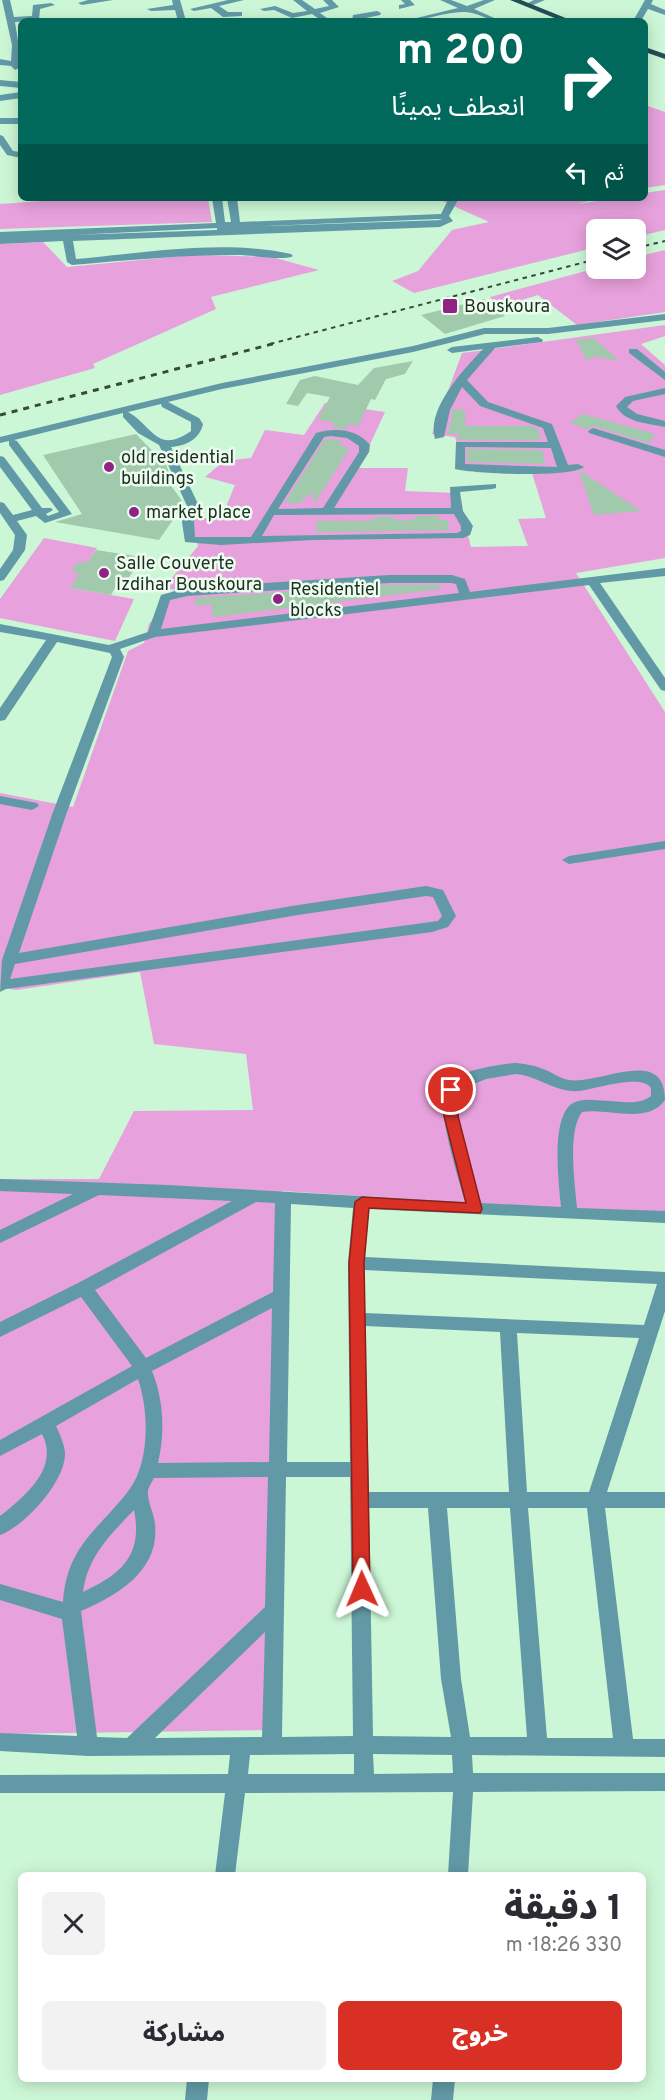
<!DOCTYPE html>
<html lang="ar">
<meta charset="utf-8">
<style>
body{margin:0;font-family:Overpass,"Noto Sans Arabic",sans-serif;background:#f2f2f3;color:#2b2b33;direction:rtl;height:100vh;display:flex;flex-direction:column;font-size:22px;white-space:nowrap}
*{box-sizing:border-box;margin:0}
p{font-size:20px;color:#7c7c81}
.icon{flex:none;width:33px;height:33px;fill:none;stroke:currentColor;stroke-width:2;stroke-linecap:round;stroke-linejoin:round}
.map{position:relative;flex:1;overflow:hidden;direction:ltr}
.sheet{position:absolute;left:18px;top:1872px;width:628px;height:210px;display:flex;flex-direction:column;background:#fff;border-radius:9px;box-shadow:0 3px 15px #0003;direction:rtl}
.sheet>*{flex:none}
.top-card{position:absolute;left:18px;top:18px;width:630px;height:183px;border-radius:9px;box-shadow:0 3px 15px #0003;direction:rtl;background:#00695c;color:#fff;overflow:hidden}
.tools{position:absolute;left:586px;top:219px;display:grid;gap:12px}
.tools a{display:grid;place-items:center;width:60px;height:60px;border-radius:9px;background:#fff;box-shadow:0 3px 15px #0003;font-size:30px}
.pin{position:absolute;display:grid;place-items:center;width:51px;height:51px;color:#fff;margin:-26px;border:3px solid #fff;border-radius:50%;box-shadow:0 2px 6px #0007}
.me{position:absolute;width:66px;margin:-33px;rotate:359deg;stroke-linejoin:round;filter:drop-shadow(0 0 4px #0008)}
.turn{display:flex;align-items:center;gap:21px;height:126px;padding:0 24px;font-size:27px}
.turn .icon{width:78px;height:78px;stroke-width:2.5}
.turn b{display:block;font-size:42px;line-height:51px}
.then{display:flex;align-items:center;height:57px;padding:0 24px;background:#0003;gap:12px;font-size:22px}
.round{display:grid;place-items:center;flex:none;width:63px;height:63px;border-radius:9px;background:#f2f2f3}
.head{display:flex;align-items:center;justify-content:space-between;height:102px;padding:0 24px}
h1{font-size:36px;font-weight:800;line-height:45px}
.action{display:flex;gap:12px;margin-top:auto;padding:12px 24px}
.action a{flex:1;height:69px;border-radius:9px;background:#d93025;color:#fff;font-size:24px;font-weight:800;line-height:69px;text-align:center}
.action a+a{background:#f2f2f3;color:#2b2b33}
.map>svg:first-child{display:block}
.green{fill:#e7a1dc}
.building{fill:#a0caab}
.lines{fill:none;stroke-linecap:round;stroke-linejoin:round}
.minor{fill:#619aa6;fill-rule:evenodd}
.major{fill:#254d55;fill-rule:evenodd}
.rail-far1{stroke:#374a3b;stroke-width:2;stroke-dasharray:4.5 4.5;stroke-linecap:butt}
.rail{stroke:#374a3b;stroke-width:3;stroke-dasharray:6 6;stroke-linecap:butt}
.route{fill:#d93025;stroke:#8d1f18;stroke-width:1.5}
.poi-dot{fill:#8f2284;stroke:#ecfdef;stroke-width:2}
.labels{text-anchor:middle;stroke-width:5;stroke-linejoin:round;paint-order:stroke}
.far-poi-label{font-size:18px;fill:#1e2e22;stroke:#ecfdef;text-anchor:start}
</style>
<div class="map">
<svg width="665" height="2100" viewBox="0 0 665 2100">
<rect width="100%" height="100%" fill="#ccf7d6"/>
<g class="green">
<polygon points="645,105 665,112 665,185 645,188"/>
<polygon points="665,190 665,230 636,237 636,230 597,230 597,247 414,293 392,281 418,271 452,230 489,222 436,198 599,198 578,204 615,198 645,198 645,193"/>
<polygon points="85,198 208,198 212,222 0,229 0,204"/>
<polygon points="43,242 67,267 193,255 272,257 319,270 211,297 216,309 93,364 95,368 0,395 0,244"/>
<polygon points="665,250 665,312 577,325 538,295 499,307 490,297 597,268 636,268 636,257"/>
<polygon points="665,325 665,336 641,344 665,365 665,558 576,573 665,712 665,1215 282,1191 270,1730 0,1734 0,1179 99,1179 134,1111 253,1110 246,1054 154,1044 140,972 16,990 0,987 0,793 73,807 128,651 144,643 149,624 175,589 162,590 198,546 188,517 221,519 235,485 205,477 224,461 251,458 265,430 304,435 325,403 385,412 359,468 408,468 405,491 457,493 471,547 528,546 518,519 546,518 531,470 465,469 455,437 432,434 462,353"/>
<polygon points="44,538 97,548 71,588 134,599 115,641 0,618 0,599"/>
</g>
<g class="building">
<polygon points="484,299 505,316 445,334 421,315"/>
<polygon points="594,338 619,361 594,356 587,361 576,340"/>
<polygon points="413,361 405,374 386,379 375,400 371,399 358,426 348,424 346,429 332,428 335,423 318,419 330,397 307,393 298,406 286,404 300,380 315,376 358,385 374,368"/>
<polygon points="453,409 465,410 465,426 530,426 538,429 540,440 458,440 458,434 448,434"/>
<polygon points="583,414 655,434 649,443 594,426 587,429 570,423"/>
<polygon points="136,434 166,465 172,479 168,481 184,504 159,540 55,522 82,514 43,455"/>
<polygon points="325,439 342,440 339,445 349,448 345,456 314,504 313,492 298,504 285,502"/>
<polygon points="467,449 542,450 545,464 467,462"/>
<polygon points="579,471 580,471 641,511 594,515"/>
<polygon points="415,516 438,516 439,520 448,520 449,530 317,532 316,521 369,521 377,517 394,517 395,520 414,520"/>
<polygon points="96,550 135,556 131,563 135,568 124,585 116,586 111,595 71,588 79,573 71,572 78,562 87,563"/>
<polygon points="389,585 440,585 440,589 213,617 211,604 195,606 196,598"/>
</g>
<g class="lines">
<g class="minor">
<polygon points="2,0 10,0 14,17 32,16 33,5 51,3 55,5 40,9 39,20 15,22 21,61 21,67 15,70 11,66 0,65 0,59 11,61 12,45"/>
<polygon points="88,0 113,0 82,5 78,3"/>
<polygon points="172,0 180,0 186,21 178,21 175,10 151,11 147,9 173,5"/>
<polygon points="228,0 244,0 219,6 228,12 242,12 242,16 223,17 211,8 194,11 190,9"/>
<polygon points="293,0 302,0 315,9 329,6 323,0 332,0 339,7 320,13 331,21 322,21 312,14 292,18 274,10 264,11 260,9 275,6 293,13 307,11"/>
<polygon points="401,0 410,0 415,5 399,9 399,5 405,4"/>
<path d="M440,0H451L467,6L484,0H495L474,9L501,21C488,21 477,12 465,12C447,11 425,21 404,21L458,8Z"/>
<polygon points="534,0 545,0 528,7 524,5"/>
<polygon points="645,0 653,0 651,4 665,10 665,15 648,9 641,21 633,21"/>
<polygon points="377,11 381,13 380,15 352,21 353,15"/>
<polygon points="0,80 21,82 21,88 0,86"/>
<polygon points="21,92 21,98 0,101 0,95"/>
<rect x="0" y="118" width="21" height="6"/>
<polygon points="0,135 3,136 13,151 21,152 21,158 7,155 0,145"/>
<path d="M212,198H222L225,222H231L227,198H237L240,222L441,214L449,198H459L449,216L453,221L440,227L73,241L76,259C144,253 224,239 291,254L293,256C286,261 250,255 239,255C183,255 128,260 72,265L67,262L63,241L0,244V238L62,236L0,238V232L216,223ZM438,219L443,220L241,227ZM217,228V230L71,235Z"/>
<path d="M480,198H501C496,202 485,202 480,198Z"/>
<path d="M665,314V320L548,334H485L413,352L222,389L168,402L199,418L203,424C200,439 186,446 171,447L199,506L194,522L195,537H251L316,433C335,427 358,429 370,445L369,452L334,508H451L450,487L496,484V488L492,489L460,492L463,511L473,526L470,535L463,538L312,540L221,545L185,542L182,522L187,506L159,445L138,433L123,417V413L14,440L17,441L72,514L45,523L36,516L17,521L27,535L25,550L4,580L0,581V569L13,550L15,535L0,513V502L4,503L13,515L32,510L0,467V456L4,457L42,508H51L53,510L46,514L48,516L59,512L9,445V441L0,443V437L222,383L413,346L484,328H548ZM161,404L162,407L191,422V431C157,455 153,426 128,412ZM331,436L347,438L359,446V452L323,508L278,509L324,437ZM454,514L461,526V531L457,533L262,536L274,515Z"/>
<path d="M538,337L543,340L542,342L495,348L467,380L488,402L552,424L568,465L578,464L584,467C570,478 475,474 455,469L456,442H548L543,428L480,406L462,387L450,410L444,437L435,439C426,409 464,369 483,349L452,353L447,350L452,347ZM465,447L551,448L557,467L465,464Z"/>
<polygon points="629,349 637,349 665,372 665,380 629,353"/>
<path d="M665,388V394L633,401L627,407L637,414L665,421V427C647,423 625,423 616,406L625,397Z"/>
<polygon points="593,428 665,450 665,457 589,433 588,431"/>
<path d="M665,568V576L600,583L665,678V691L661,690L589,585L155,637L120,649L124,657L67,812L19,953L298,905L426,886L443,890L456,916L448,927L432,932L6,989L0,992L2,960L53,812L112,657L110,653L57,642L5,720L0,721V708L46,640L0,632V624L109,645L148,632L161,595L186,588L389,575H452L465,579L470,592ZM389,583H451L456,584L459,593L161,629L170,600L187,596ZM426,896L433,897L442,916L438,921L10,979L15,964L298,915Z"/>
<polygon points="0,796 37,803 39,806 32,810 0,804"/>
<polygon points="665,841 665,849 569,864 562,860 569,856"/>
<path d="M516,1063C525,1064 534,1065 543,1069C552,1072 560,1079 569,1080C600,1085 665,1045 665,1100C648,1125 607,1108 582,1112C567,1132 575,1184 577,1208L665,1211V1223L369,1209L365,1257L665,1272V1311L607,1492H665V1508H605L633,1739H665V1757L472,1755L473,1773H665V1791L473,1792L468,1875H448L453,1792L245,1793L235,1875H215L225,1793H0V1775L228,1774L230,1755L88,1756L0,1751V1733L77,1736L62,1619L0,1600V1584L63,1602C67,1545 98,1531 129,1490C150,1462 149,1411 138,1379L56,1426C60,1435 64,1443 65,1453C66,1481 25,1526 0,1535V1516C24,1497 60,1468 42,1434L0,1456V1440L132,1366L81,1297L0,1337V1322L78,1283L232,1201L99,1195L0,1243V1230L73,1194L0,1191V1179L168,1185L465,1202C459,1179 434,1105 446,1085C455,1071 500,1064 516,1063ZM516,1074C538,1076 556,1093 579,1091C595,1089 642,1073 651,1088V1096C639,1105 625,1102 611,1101C599,1101 584,1097 573,1103C550,1116 559,1185 561,1207L481,1203C472,1169 452,1126 460,1090L486,1079ZM256,1202L275,1203L273,1292L146,1358L95,1290ZM291,1204L353,1208L348,1263L350,1462H287ZM364,1270L657,1284L644,1325L365,1313ZM272,1308L269,1462L158,1463C165,1433 164,1401 152,1371ZM365,1326L500,1332L509,1492H369ZM517,1333L639,1338L589,1492H527ZM268,1477L265,1607L127,1738L97,1737L81,1611C118,1595 160,1570 155,1524C154,1514 147,1501 148,1491C148,1488 152,1482 154,1478ZM286,1477H350L353,1736L282,1737ZM369,1508H428L441,1679L451,1737L373,1736ZM447,1508H510L527,1737H470L461,1679ZM528,1508H587L613,1738H547ZM134,1510C143,1555 122,1574 83,1592C88,1556 110,1535 134,1510ZM265,1632L262,1737L155,1738ZM354,1754V1774H248L250,1755ZM373,1754L452,1755L453,1773L374,1774Z"/>
<polygon points="187,2079 209,2079 207,2100 185,2100"/>
<polygon points="433,2079 455,2079 453,2100 431,2100"/>
</g>
<g class="major">
<polygon points="510,0 521,0 573,21 562,21"/>
<polygon points="645,47 665,54 665,59 645,52"/>
</g>
<g class="rail-far1">
<polyline points="636,248 665,241"/>
<polyline points="270,344 597,259"/>
</g>
<polyline class="rail" points="0,415 276,343"/>
</g>
<polygon class="route" points="451,1085 458,1090 458,1116 482,1209 480,1213 369,1208 364,1263 370,1589 368,1594 362,1596 356,1594 353,1589 349,1263 355,1202 362,1197 466,1203 444,1116 444,1090"/>
<g class="poi-dot">
<rect x="442" y="298" width="16" height="16" rx="3"/>
<circle cx="109" cy="467" r="6"/>
<circle cx="134" cy="512" r="6"/>
<circle cx="104" cy="573" r="6"/>
<circle cx="278" cy="599" r="6"/>
</g>
<g class="labels">
<g class="far-poi-label">
<text x="464" y="312">Bouskoura</text>
<text x="121" y="463">old residential<tspan x="121" dy="21">buildings</tspan></text>
<text x="146" y="518">market place</text>
<text x="116" y="569">Salle Couverte<tspan x="116" dy="21">Izdihar Bouskoura</tspan></text>
<text x="290" y="595">Residentiel<tspan x="290" dy="21">blocks</tspan></text>
</g>
</g>
</svg>
<div class="tools">
<a><svg class="icon" aria-label="layers" viewBox="0 0 24 24"><path d="M12 4l9 5-9 5-9-5zM3 14l9 5 9-5"/></svg></a>
</div>
<div class="pin" style="left:451px;top:1090px;background:#d93025"><svg class="icon" aria-label="arrive" viewBox="0 0 24 24"><path d="M6 21V4h12l-3 4 3 4H6"/></svg></div>
<svg class="me" style="left:362px;top:1589px" viewBox="-20 -20 40 40"><path d="M0-17L14 15 0 8-14 15z" fill="#d93025" stroke="#fff" stroke-width="4"/></svg>
<div class="top-card">
<div class="turn"><svg class="icon" aria-label="right" viewBox="0 0 24 24"><path d="M7 20v-9h11M14 6l5 5-5 5"/></svg><div><b>200 m</b>انعطف يمينًا</div></div>
<div class="then">ثم<svg class="icon" aria-label="left" viewBox="0 0 24 24"><path d="M17 20v-9H6M10 6l-5 5 5 5"/></svg></div>
</div>
<section class="sheet">
<div class="head"><div><h1>1 دقيقة</h1><p>330 m · 18:26</p></div><a class="round"><svg class="icon" aria-label="close" viewBox="0 0 24 24"><path d="M6 6l12 12M18 6L6 18"/></svg></a></div>
<div class="action"><a>خروج</a><a>مشاركة</a></div>
</section>
</div>
